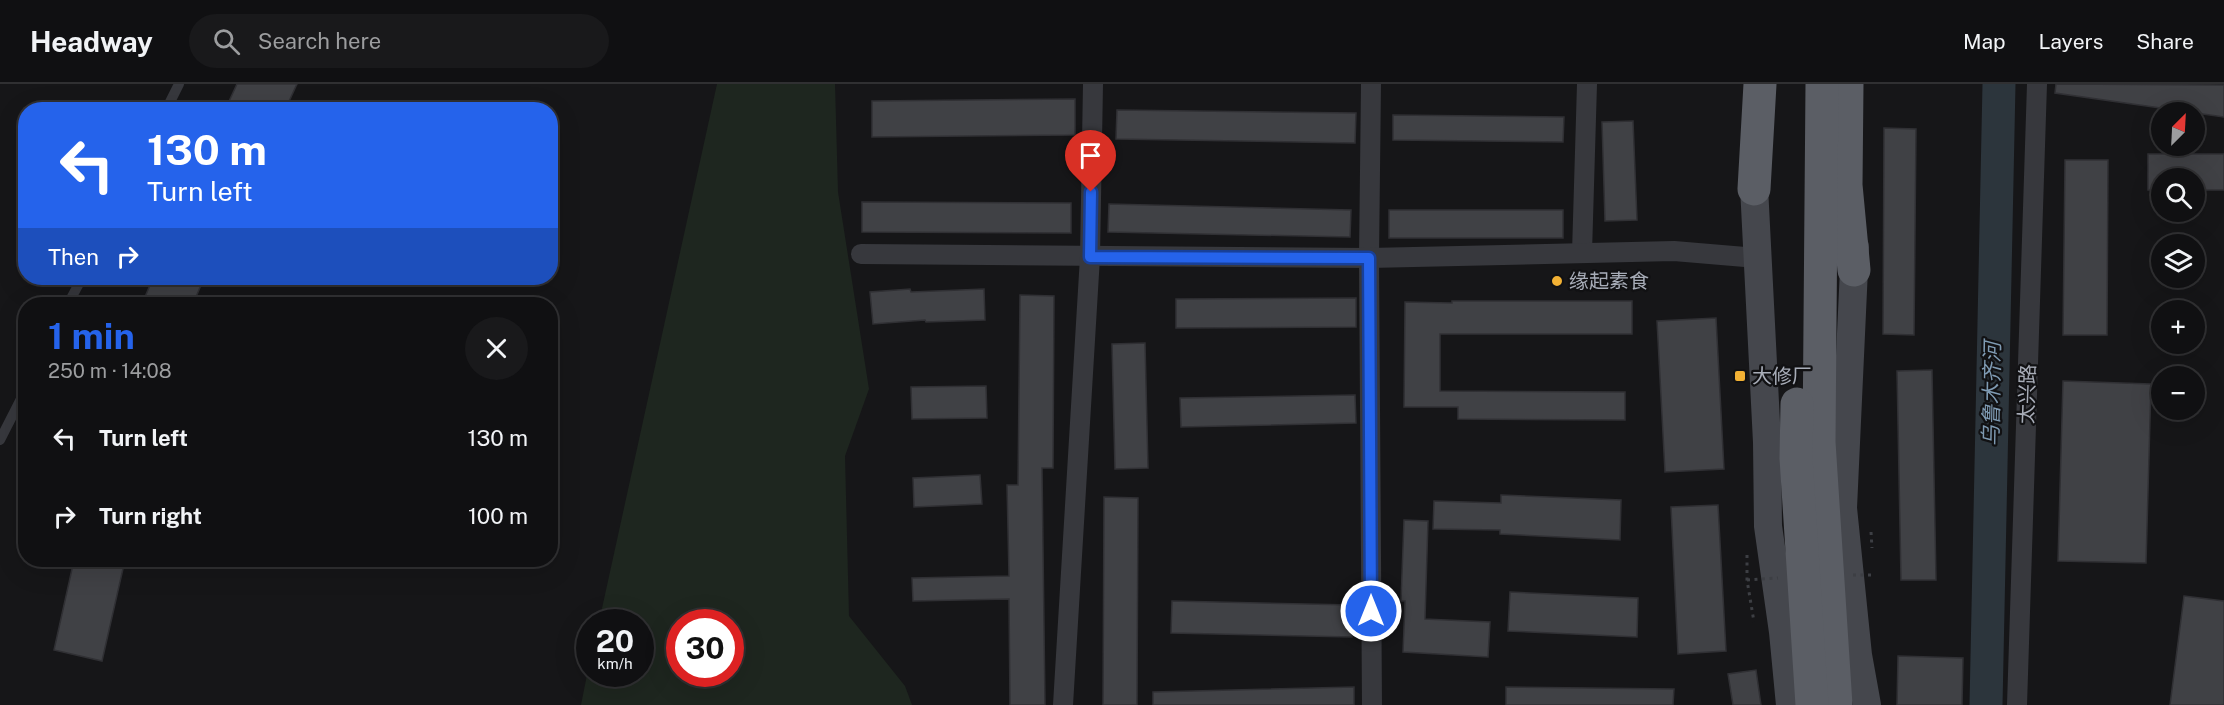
<!DOCTYPE html>
<meta charset="utf-8">
<style>
body{margin:0;font-family:"Public Sans","Noto Sans SC",sans-serif;background:#19191b;color:#f1f3f6;height:100vh;display:flex;flex-direction:column;font-size:22px;white-space:nowrap}
*{box-sizing:border-box;margin:0}
p{font-size:20px;color:#9c9d9f}
.icon{flex:none;width:33px;height:33px;fill:none;stroke:currentColor;stroke-width:2;stroke-linecap:round;stroke-linejoin:round}
.map{position:relative;flex:1;overflow:hidden}
.drawer{position:absolute;left:18px;top:213px;width:540px;height:270px;display:flex;flex-direction:column;background:#101012;border-radius:24px;box-shadow:0 6px 24px #0002,0 0 0 2px #303032}
.drawer>*{flex:none}
.hud{position:absolute;left:18px;top:18px;width:540px;height:183px;border-radius:24px;box-shadow:0 6px 24px #0002,0 0 0 2px #303032;background:#2563eb;color:#fff;overflow:hidden}
.needle{width:39px;rotate:24deg}
.fabs{position:absolute;left:2151px;top:18px;display:grid;gap:12px}
.fabs a{display:grid;place-items:center;width:54px;height:54px;border-radius:50%;background:#101012;box-shadow:0 6px 24px #0002,0 0 0 2px #303032;font-size:30px}
.speed{position:absolute;left:576px;top:525px;display:flex;gap:12px;font-size:30px;font-weight:700;text-align:center}
.speed>*{display:grid;place-content:center;width:78px;height:78px;border-radius:50%;background:#101012;box-shadow:0 6px 24px #0002,0 0 0 2px #303032;line-height:1}
.speed small{font-size:15px;font-weight:400}
.speed .limit{border:9px solid #d22;background:#fff;color:#111}
.pin{position:absolute;display:grid;place-items:center;width:51px;height:51px;color:#fff;margin:-62px -26px;border-radius:50% 50% 50% 0;rotate:-45deg;box-shadow:0 0 6px #0007}
.pin .icon{rotate:45deg}
.me{position:absolute;width:66px;margin:-33px;rotate:0deg;stroke-linejoin:round;filter:drop-shadow(0 0 4px #0008)}
.turn{display:flex;align-items:center;gap:21px;height:126px;padding:0 30px;font-size:27px}
.turn .icon{width:78px;height:78px;stroke-width:2.5}
.turn b{display:block;font-size:42px;line-height:51px}
.then{display:flex;align-items:center;height:57px;padding:0 30px;background:#0003;gap:12px;font-size:22px}
.round{display:grid;place-items:center;flex:none;width:63px;height:63px;border-radius:32px;background:#19191b}
.summary{display:flex;align-items:center;justify-content:space-between;height:102px;padding:0 30px}
h1{font-size:36px;font-weight:700;line-height:45px;color:#2563eb}
ul{padding:0;list-style:none}
li{display:flex;align-items:center;gap:18px;height:78px;padding:0 30px}
li div{flex:1}
li b{display:block;font-size:22px}
li em{font-style:normal}
header{display:flex;align-items:center;gap:36px;box-sizing:border-box;height:84px;padding:0 30px;background:#101012;border-bottom:2px solid #303032}
header strong{font-size:28px}
nav{display:flex;gap:33px;margin-inline-start:auto;font-size:21px}
.search{width:420px;height:54px;background:#19191b;display:flex;align-items:center;gap:15px;box-sizing:border-box;padding:0 21px;border-radius:33px;color:#9c9d9f;font-size:22px}
.map>svg:first-child{display:block}
.green{fill:#1e261f;fill-rule:evenodd}
.lines{fill:none;stroke-linecap:round;stroke-linejoin:round}
.river{stroke:#2c353c;stroke-width:33}
.building{fill:#404145;stroke:#303034;stroke-width:1.5}
.path{stroke:#3d3f44;stroke-width:3;stroke-dasharray:3 4.5;stroke-linecap:butt}
.service{stroke:#37383d;stroke-width:10}
.minor{stroke:#37383d;stroke-width:20}
.secondary{stroke:#45474d;stroke-width:28}
.trunk{stroke:#5b5e65;stroke-width:33}
.path-bridge{stroke:#3d3f44;stroke-width:3;stroke-dasharray:3 4.5;stroke-linecap:butt}
.trunk-bridge{stroke:#5b5e65;stroke-width:33}
.route-casing{stroke:#184099;stroke-width:15}
.route{stroke:#2563eb;stroke-width:10}
.poi-dot{fill:#f2b134;stroke:#111113;stroke-width:2}
.labels{text-anchor:middle;stroke-width:4.5;stroke-linejoin:round;paint-order:stroke}
.poi-label{font-size:20px;fill:#a8adb8;stroke:#111113;text-anchor:start}
.street-label{font-size:20px;fill:#a8adb8;stroke:#111113}
.water-label{font-size:21px;font-style:italic;fill:#7f9bb3;stroke:#111113}
</style>
<header>
<strong>Headway</strong>
<div class="search"><svg class="icon" aria-label="search" viewBox="0 0 24 24"><circle cx="10" cy="10" r="6"/><path d="M15 15l6 6"/></svg>Search here</div>
<nav><a>Map</a><a>Layers</a><a>Share</a></nav>
</header>
<div class="map">
<svg width="2224" height="621" viewBox="0 0 2224 621">
<rect width="100%" height="100%" fill="#161618"/>
<path class="green" d="M717,0H835L838,108L869,305L845,372L849,532L905,602L912,621H581L589,581L590,590H640V538H599ZM730,538V590H680V538Z"/>
<g class="lines">
<polyline class="river" points="1986,621 1999,0"/>
</g>
<g class="building">
<polygon points="237,0 297,0 285,26 225,26"/>
<polygon points="2056,0 2224,1 2224,33 2055,9"/>
<polygon points="1075,15 1075,51 872,53 872,17"/>
<polygon points="1117,26 1356,29 1355,59 1116,55"/>
<polygon points="1393,31 1564,33 1563,58 1393,56"/>
<polygon points="1633,37 1637,136 1605,137 1602,38"/>
<polygon points="1884,44 1916,45 1914,251 1883,250"/>
<polygon points="2148,70 2224,70 2224,106 2194,106 2194,94 2162,94 2162,106 2148,106"/>
<polygon points="2065,76 2108,76 2107,251 2063,251"/>
<polygon points="862,118 1071,119 1071,149 862,148"/>
<polygon points="1109,120 1351,126 1350,153 1108,148"/>
<rect x="1389" y="126" width="174" height="28"/>
<polygon points="153,194 204,194 193,220 142,220"/>
<polygon points="910,205 911,208 984,205 985,236 926,238 925,236 873,240 870,208"/>
<polygon points="1020,211 1054,212 1053,384 1042,384 1045,621 1010,621 1009,515 913,517 912,494 1009,492 1007,401 1018,401"/>
<polygon points="1356,214 1356,243 1176,244 1176,215"/>
<polygon points="1452,217 1632,217 1632,250 1440,250 1440,307 1625,308 1625,336 1458,335 1458,323 1404,323 1405,218 1452,219"/>
<polygon points="1716,234 1724,385 1665,388 1657,237"/>
<polygon points="1145,259 1148,384 1115,385 1112,260"/>
<polygon points="1932,286 1936,496 1901,496 1897,287"/>
<polygon points="2063,297 2151,300 2146,479 2058,477"/>
<polygon points="986,302 987,334 912,335 911,303"/>
<polygon points="1355,311 1356,339 1181,343 1180,314"/>
<polygon points="980,391 982,420 914,423 913,394"/>
<polygon points="1501,411 1621,416 1620,456 1500,450 1500,446 1433,445 1434,417 1501,419"/>
<polygon points="1104,413 1138,414 1137,621 1103,621"/>
<polygon points="1718,421 1726,567 1678,570 1671,423"/>
<polygon points="1404,436 1428,437 1425,535 1490,538 1488,573 1403,568 1405,517 1401,517"/>
<polygon points="74,476 125,476 102,577 54,566"/>
<polygon points="1510,508 1638,514 1637,553 1508,547"/>
<polygon points="2184,512 2224,517 2224,621 2170,621"/>
<polygon points="1172,517 1353,521 1352,553 1171,549"/>
<polygon points="1898,572 1963,574 1962,621 1897,621"/>
<polygon points="1756,586 1761,621 1733,621 1728,590"/>
<polygon points="1354,603 1354,621 1153,621 1153,608"/>
<polygon points="1506,603 1674,605 1673,621 1506,621"/>
</g>
<g class="lines">
<g class="path">
<polyline points="1871,448 1872,464"/>
<polyline points="1747,471 1747,496 1754,538"/>
</g>
<g class="service">
<polyline points="166,26 179,0"/>
<polyline points="68,220 82,194"/>
<polyline points="0,356 26,305"/>
</g>
<g class="minor">
<polyline points="1371,0 1369,174 1372,621"/>
<polyline points="1582,169 1587,0"/>
<polyline points="861,170 1369,174 1674,167 1757,174"/>
<polyline points="1063,621 1090,173 1093,0"/>
<polyline points="2017,621 2037,0"/>
</g>
<g class="secondary">
<polyline points="1753,83 1767,358 1768,442 1783,548 1790,621"/>
<polyline points="1855,163 1843,424 1858,571 1867,621"/>
</g>
<g class="trunk">
<polyline points="1847,0 1846,101 1854,186"/>
<polyline points="1754,105 1760,0"/>
</g>
<g class="path-bridge">
<polyline points="1853,491 1875,491"/>
<polyline points="1747,496 1778,494"/>
</g>
<g class="trunk-bridge">
<polyline points="1822,0 1819,358 1836,621"/>
<polyline points="1797,320 1796,374 1812,621"/>
</g>
</g>
<g class="lines">
<defs>
<polyline id="route" points="1091,108 1090,173 1369,174 1371,527"/>
</defs>
<use href="#route" class="route-casing"/>
<use href="#route" class="route"/>
</g>
<g class="poi-dot">
<circle cx="1557" cy="197" r="6"/>
<rect x="1734" y="286" width="12" height="12" rx="3"/>
</g>
<g class="labels">
<g class="poi-label">
<text x="1569" y="204">缘起素食</text>
<text x="1752" y="299">大修厂</text>
</g>
<g class="street-label">
<text transform="translate(2027 310) rotate(-88)" y="7">太兴路</text>
</g>
<g class="water-label">
<text transform="translate(1992 310) rotate(-89)" y="7">乌鲁木齐河</text>
</g>
</g>
</svg>
<div class="fabs">
<a><svg class="needle" viewBox="-14 -14 28 28"><path d="M0-13l5 13h-10z" fill="#e53935"/><path d="M0 13l5-13h-10z" fill="#9c9d9f"/></svg></a>
<a><svg class="icon" aria-label="search" viewBox="0 0 24 24"><circle cx="10" cy="10" r="6"/><path d="M15 15l6 6"/></svg></a>
<a><svg class="icon" aria-label="layers" viewBox="0 0 24 24"><path d="M12 4l9 5-9 5-9-5zM3 14l9 5 9-5"/></svg></a>
<a>+</a>
<a>−</a>
</div>
<div class="speed"><div>20<small>km/h</small></div><div class="limit">30</div></div>
<div class="pin" style="left:1091px;top:108px;background:#d93025"><svg class="icon" aria-label="arrive" viewBox="0 0 24 24"><path d="M6 21V4h12l-3 4 3 4H6"/></svg></div>
<svg class="me" style="left:1371px;top:527px" viewBox="-20 -20 40 40"><circle r="17" fill="#2563eb" stroke="#fff" stroke-width="3"/><path d="M0-11L8 9 0 5-8 9z" fill="#fff"/></svg>
<div class="hud">
<div class="turn"><svg class="icon" aria-label="left" viewBox="0 0 24 24"><path d="M17 20v-9H6M10 6l-5 5 5 5"/></svg><div><b>130 m</b>Turn left</div></div>
<div class="then">Then<svg class="icon" aria-label="right" viewBox="0 0 24 24"><path d="M7 20v-9h11M14 6l5 5-5 5"/></svg></div>
</div>
<section class="drawer">
<div class="summary"><div><h1>1 min</h1><p>250 m · 14:08</p></div><a class="round"><svg class="icon" aria-label="close" viewBox="0 0 24 24"><path d="M6 6l12 12M18 6L6 18"/></svg></a></div>
<ul>
<li><svg class="icon" aria-label="left" viewBox="0 0 24 24"><path d="M17 20v-9H6M10 6l-5 5 5 5"/></svg><div><b>Turn left</b></div><em>130 m</em></li>
<li><svg class="icon" aria-label="right" viewBox="0 0 24 24"><path d="M7 20v-9h11M14 6l5 5-5 5"/></svg><div><b>Turn right</b></div><em>100 m</em></li>
</ul>
</section>
</div>
